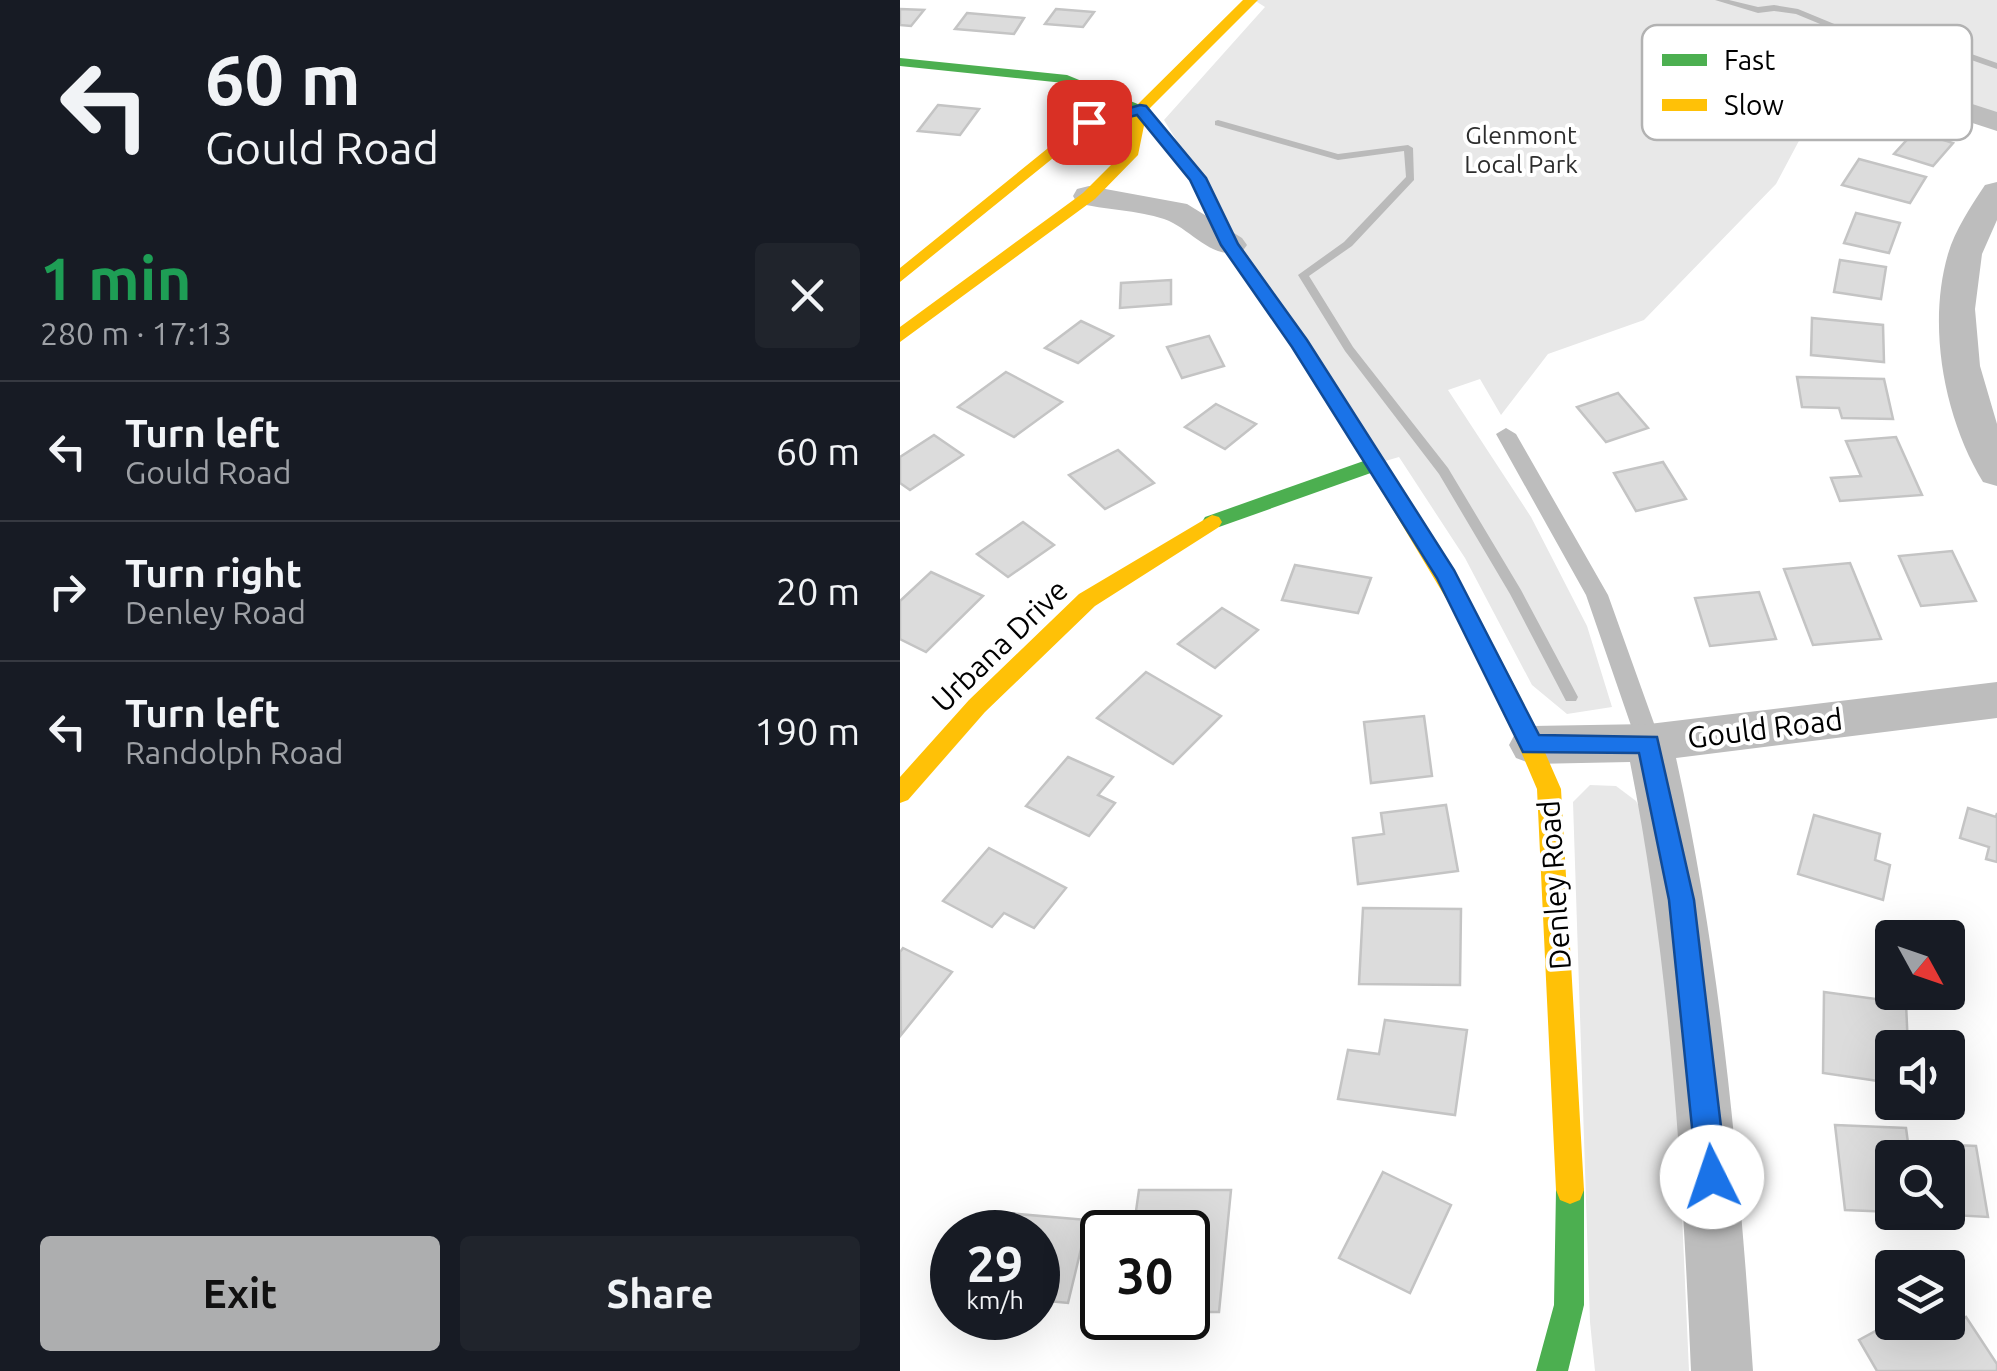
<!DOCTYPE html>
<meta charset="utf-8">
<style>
body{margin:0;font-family:Ubuntu,sans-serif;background:#20242c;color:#f1f3f6;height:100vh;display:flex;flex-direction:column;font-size:38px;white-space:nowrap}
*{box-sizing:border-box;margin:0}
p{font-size:32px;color:#9ea1a6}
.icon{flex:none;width:55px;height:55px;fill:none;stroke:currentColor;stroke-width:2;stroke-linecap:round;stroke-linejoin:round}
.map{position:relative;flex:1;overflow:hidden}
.panel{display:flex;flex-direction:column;background:#171b24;width:900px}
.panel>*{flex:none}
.top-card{background:#171b24;color:#f1f3f6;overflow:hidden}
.needle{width:65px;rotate:130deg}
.tools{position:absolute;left:975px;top:920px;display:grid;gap:20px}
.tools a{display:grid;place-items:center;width:90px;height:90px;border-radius:10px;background:#171b24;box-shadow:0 10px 40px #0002;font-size:50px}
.speed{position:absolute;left:30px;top:1210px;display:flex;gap:20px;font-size:50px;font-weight:700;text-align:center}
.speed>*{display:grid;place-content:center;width:130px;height:130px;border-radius:50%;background:#171b24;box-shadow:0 10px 40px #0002;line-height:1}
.speed small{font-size:25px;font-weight:400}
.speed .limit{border:5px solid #111;border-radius:15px;background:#fff;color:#111}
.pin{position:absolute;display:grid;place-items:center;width:85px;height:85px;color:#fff;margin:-42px;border-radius:20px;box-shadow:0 5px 15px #0006}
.me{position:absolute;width:110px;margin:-55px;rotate:356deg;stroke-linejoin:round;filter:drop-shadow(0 0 8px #0008)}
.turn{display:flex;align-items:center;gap:35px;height:210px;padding:0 40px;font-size:45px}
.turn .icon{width:130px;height:130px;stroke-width:2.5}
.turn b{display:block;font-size:70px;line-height:85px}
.round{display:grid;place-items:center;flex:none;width:105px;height:105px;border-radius:10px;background:#20242c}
.headline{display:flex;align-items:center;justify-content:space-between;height:170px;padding:0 40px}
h1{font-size:60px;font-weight:700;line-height:75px;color:#1e9e55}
.button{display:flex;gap:20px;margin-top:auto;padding:20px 40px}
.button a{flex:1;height:115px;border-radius:10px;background:#adaeaf;color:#111;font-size:40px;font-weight:700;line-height:115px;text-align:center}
.button a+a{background:#20242c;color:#f1f3f6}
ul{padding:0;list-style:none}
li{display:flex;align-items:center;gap:30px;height:140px;padding:0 40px;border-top:2px solid #363941}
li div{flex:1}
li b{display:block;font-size:38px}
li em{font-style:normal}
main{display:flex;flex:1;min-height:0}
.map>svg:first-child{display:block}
.green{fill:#e8e8e8}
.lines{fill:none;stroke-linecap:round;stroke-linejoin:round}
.stream{fill:#bababa;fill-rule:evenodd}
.building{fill:#dcdcdc;stroke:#c4c4c4;stroke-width:2.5}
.lane{fill:#bdbdbd;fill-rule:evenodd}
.street{fill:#bdbdbd;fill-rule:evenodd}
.fast{fill:#4caf50;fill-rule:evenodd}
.slow{fill:#ffc107;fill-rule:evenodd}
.route{fill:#1a73e8;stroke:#114b97;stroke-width:2.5}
.labels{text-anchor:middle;stroke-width:8;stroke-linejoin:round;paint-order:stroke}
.far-park-label{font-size:25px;fill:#2d2d2d;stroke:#fff}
.street-label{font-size:30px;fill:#000;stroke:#fff}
.key{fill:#fff;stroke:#b2b2b2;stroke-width:2.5}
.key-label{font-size:28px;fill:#000}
</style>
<main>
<section class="panel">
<div class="top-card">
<div class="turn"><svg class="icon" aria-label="left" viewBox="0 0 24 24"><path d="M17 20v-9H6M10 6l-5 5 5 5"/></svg><div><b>60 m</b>Gould Road</div></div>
</div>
<div class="headline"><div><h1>1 min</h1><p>280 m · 17:13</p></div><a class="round"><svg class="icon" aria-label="close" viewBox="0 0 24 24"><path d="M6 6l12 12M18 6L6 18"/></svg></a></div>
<ul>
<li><svg class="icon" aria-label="left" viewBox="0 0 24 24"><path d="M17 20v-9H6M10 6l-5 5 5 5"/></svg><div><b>Turn left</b><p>Gould Road</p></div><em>60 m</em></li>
<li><svg class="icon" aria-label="right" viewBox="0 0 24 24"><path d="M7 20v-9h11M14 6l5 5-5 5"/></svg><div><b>Turn right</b><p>Denley Road</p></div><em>20 m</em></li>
<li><svg class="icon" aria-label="left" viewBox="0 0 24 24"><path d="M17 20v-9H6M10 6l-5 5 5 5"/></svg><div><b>Turn left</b><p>Randolph Road</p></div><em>190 m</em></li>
</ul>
<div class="button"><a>Exit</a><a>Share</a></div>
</section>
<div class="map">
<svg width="1097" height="1371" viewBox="0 0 1097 1371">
<rect width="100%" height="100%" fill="#fff"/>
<g class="green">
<polygon points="354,0 1097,0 1097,122 973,81 918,105 876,184 744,320 648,354 601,415 580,379 548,390 631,517 687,626 712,707 667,714 632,685 565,558 499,457 475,464 264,120 365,7"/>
<polygon points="690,785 716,786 736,801 750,827 772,993 789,1371 695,1371 690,1322 673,802"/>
</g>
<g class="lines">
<g class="stream">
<polygon points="815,0 829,0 858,7 874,5 898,9 944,28 945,33 1013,26 1031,31 1043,44 1097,63 1097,69 1037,48 1025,35 1013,32 941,39 937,36 937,31 896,14 874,11 858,13"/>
<polygon points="318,120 438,154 508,145 513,148 514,180 452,246 409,276 453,347 548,468 621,590 678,697 676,701 666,701 610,594 539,474 445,351 398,275 444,242 506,177 504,151 438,160 315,125 315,121"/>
</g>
</g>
<g class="building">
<polygon points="0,9 24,10 11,26 0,25"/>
<polygon points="156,9 194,12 183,27 145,24"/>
<polygon points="67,13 124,18 114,34 55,29"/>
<polygon points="38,105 79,109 60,135 18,131"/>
<polygon points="1015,131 1053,143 1033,166 994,154"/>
<polygon points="959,159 1026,177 1010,203 942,185"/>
<polygon points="956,213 1000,223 989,253 944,243"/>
<polygon points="940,260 986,267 981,299 934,292"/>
<polygon points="271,280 271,304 220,308 221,283"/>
<polygon points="912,318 983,325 984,362 911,355"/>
<polygon points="181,321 213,336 178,363 145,348"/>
<polygon points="309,336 324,366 282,378 267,347"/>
<polygon points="106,372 162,402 114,437 58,407"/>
<polygon points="897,377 984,379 993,419 942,418 939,408 902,407"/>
<polygon points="718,393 748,428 706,442 677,407"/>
<polygon points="316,404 356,424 325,449 285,427"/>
<polygon points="34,435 63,455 10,490 0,483 0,457"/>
<polygon points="996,437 1022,495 940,501 931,478 961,476 946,441"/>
<polygon points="218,450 254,483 205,509 169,475"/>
<polygon points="763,462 786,499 736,511 714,473"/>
<polygon points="123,522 154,545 108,577 77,554"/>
<polygon points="1052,551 1076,601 1021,606 999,556"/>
<polygon points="950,563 981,639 913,645 884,569"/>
<polygon points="395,565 471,578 458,613 382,600"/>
<polygon points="31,572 83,596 26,652 0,639 0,601"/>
<polygon points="859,592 876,639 810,646 795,598"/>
<polygon points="322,608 358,630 315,668 278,644"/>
<polygon points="246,672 321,716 273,764 197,718"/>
<polygon points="524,716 532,776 471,783 464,722"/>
<polygon points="168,757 213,777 198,795 215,803 189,836 126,806"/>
<polygon points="546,805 558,871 458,884 453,838 484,834 481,813"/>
<polygon points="1068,808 1096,817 1097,813 1097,862 1086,859 1089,847 1060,838"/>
<polygon points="914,815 980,834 975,860 990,865 983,900 898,874"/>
<polygon points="89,848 166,888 134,928 104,913 92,927 43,901"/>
<polygon points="463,908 561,909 560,985 459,984"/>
<polygon points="3,948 52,972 1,1035 0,952"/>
<polygon points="924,992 1006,1003 1008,1048 992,1048 992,1083 923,1073"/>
<polygon points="485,1020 567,1030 555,1115 438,1099 448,1050 479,1054"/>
<polygon points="935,1125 1006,1128 1008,1143 1076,1146 1088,1217 998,1212 1048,1212 1048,1158 992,1158 992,1212 945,1210"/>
<polygon points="483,1172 551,1205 510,1293 439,1258"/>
<polygon points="239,1190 331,1190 319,1312 288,1312 288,1232 233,1232"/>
<polygon points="94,1212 188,1220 168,1303 138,1300 138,1232 88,1232"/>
<polygon points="1066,1317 1097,1364 1097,1371 977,1371 959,1340 992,1322 1041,1322 1045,1329"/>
</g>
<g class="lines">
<polygon class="lane" points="606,428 616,434 708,595 761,743 757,750 741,750 737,743 686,595 596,434"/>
<g class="street">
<polygon points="973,72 1097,112 1097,131 962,87 958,81 962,75"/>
<path d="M1097,182V220L1082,254L1075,309L1080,366L1097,424V486L1083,482C1044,418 1027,326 1048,254C1055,230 1071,206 1085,185Z"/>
<path d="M189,186L287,204L342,238L347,245L342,252C310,260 292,229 264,219C237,210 205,210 177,203L173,196L177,189Z"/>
<path d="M1097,682V718L776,758C821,960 839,1165 853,1371H791C782,1166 770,963 730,762L632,764L616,758L609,745L616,732L632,726L749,724Z"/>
</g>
<g class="fast">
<polygon points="0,58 167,75 245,107 306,178 338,245 406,340 476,448 473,453 459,453 392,346 322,245 291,179 235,113 164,83 0,66"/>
<polygon points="475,457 485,464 482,469 319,527 305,527 302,522 305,517"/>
<polygon points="670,1176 680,1180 684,1190 684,1305 668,1371 636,1371 654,1305 656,1190 660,1180"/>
</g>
<g class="slow">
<polygon points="343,0 358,0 247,111 238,155 195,199 0,342 0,327 183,193 222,154 231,117 194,125 0,282 0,268 184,119 235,107"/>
<polygon points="466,441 473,443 577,614 622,700 661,789 684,1190 680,1200 670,1204 660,1200 656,1190 637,789 599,700 556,615 456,448"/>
<polygon points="312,515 319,517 322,522 319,527 195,606 85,712 8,800 0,803 0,777 69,700 179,594"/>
</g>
</g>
<polygon class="route" points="240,105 246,106 306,178 338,244 407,340 554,570 639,735 757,737 794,900 827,1177 822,1187 812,1192 802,1187 797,1177 769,900 739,753 623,752 537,578 392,347 321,245 290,180 237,115 189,127 181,122"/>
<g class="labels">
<g class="far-park-label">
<text x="621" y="144">Glenmont<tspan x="621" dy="29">Local Park</tspan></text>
</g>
<g class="street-label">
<text transform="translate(100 646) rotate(-44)" y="10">Urbana Drive</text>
<text transform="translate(865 729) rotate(-7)" y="10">Gould Road</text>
<text transform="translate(655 885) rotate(-94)" y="10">Denley Road</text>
</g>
</g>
<rect x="742" y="25" width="330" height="115" rx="15" class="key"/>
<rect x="762" y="54" width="45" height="12" fill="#4caf50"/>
<rect x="762" y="99" width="45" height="12" fill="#ffc107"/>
<g class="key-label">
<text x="824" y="70">Fast</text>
<text x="824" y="115">Slow</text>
</g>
</svg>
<div class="tools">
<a><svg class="needle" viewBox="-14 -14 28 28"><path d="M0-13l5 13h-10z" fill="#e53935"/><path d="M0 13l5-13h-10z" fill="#9ea1a6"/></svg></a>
<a><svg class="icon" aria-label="sound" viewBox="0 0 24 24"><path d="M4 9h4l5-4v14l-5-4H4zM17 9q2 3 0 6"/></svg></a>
<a><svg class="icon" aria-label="search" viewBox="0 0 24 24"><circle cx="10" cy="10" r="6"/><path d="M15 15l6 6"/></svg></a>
<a><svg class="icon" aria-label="layers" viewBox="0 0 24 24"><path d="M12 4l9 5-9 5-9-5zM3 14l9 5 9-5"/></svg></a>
</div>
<div class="speed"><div>29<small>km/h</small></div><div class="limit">30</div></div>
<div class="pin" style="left:189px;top:122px;background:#d93025"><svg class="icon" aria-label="arrive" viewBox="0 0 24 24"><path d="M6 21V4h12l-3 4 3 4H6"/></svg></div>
<svg class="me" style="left:812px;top:1177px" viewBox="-20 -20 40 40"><circle r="19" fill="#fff"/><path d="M0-13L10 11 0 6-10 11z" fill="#1a73e8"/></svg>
</div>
</main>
